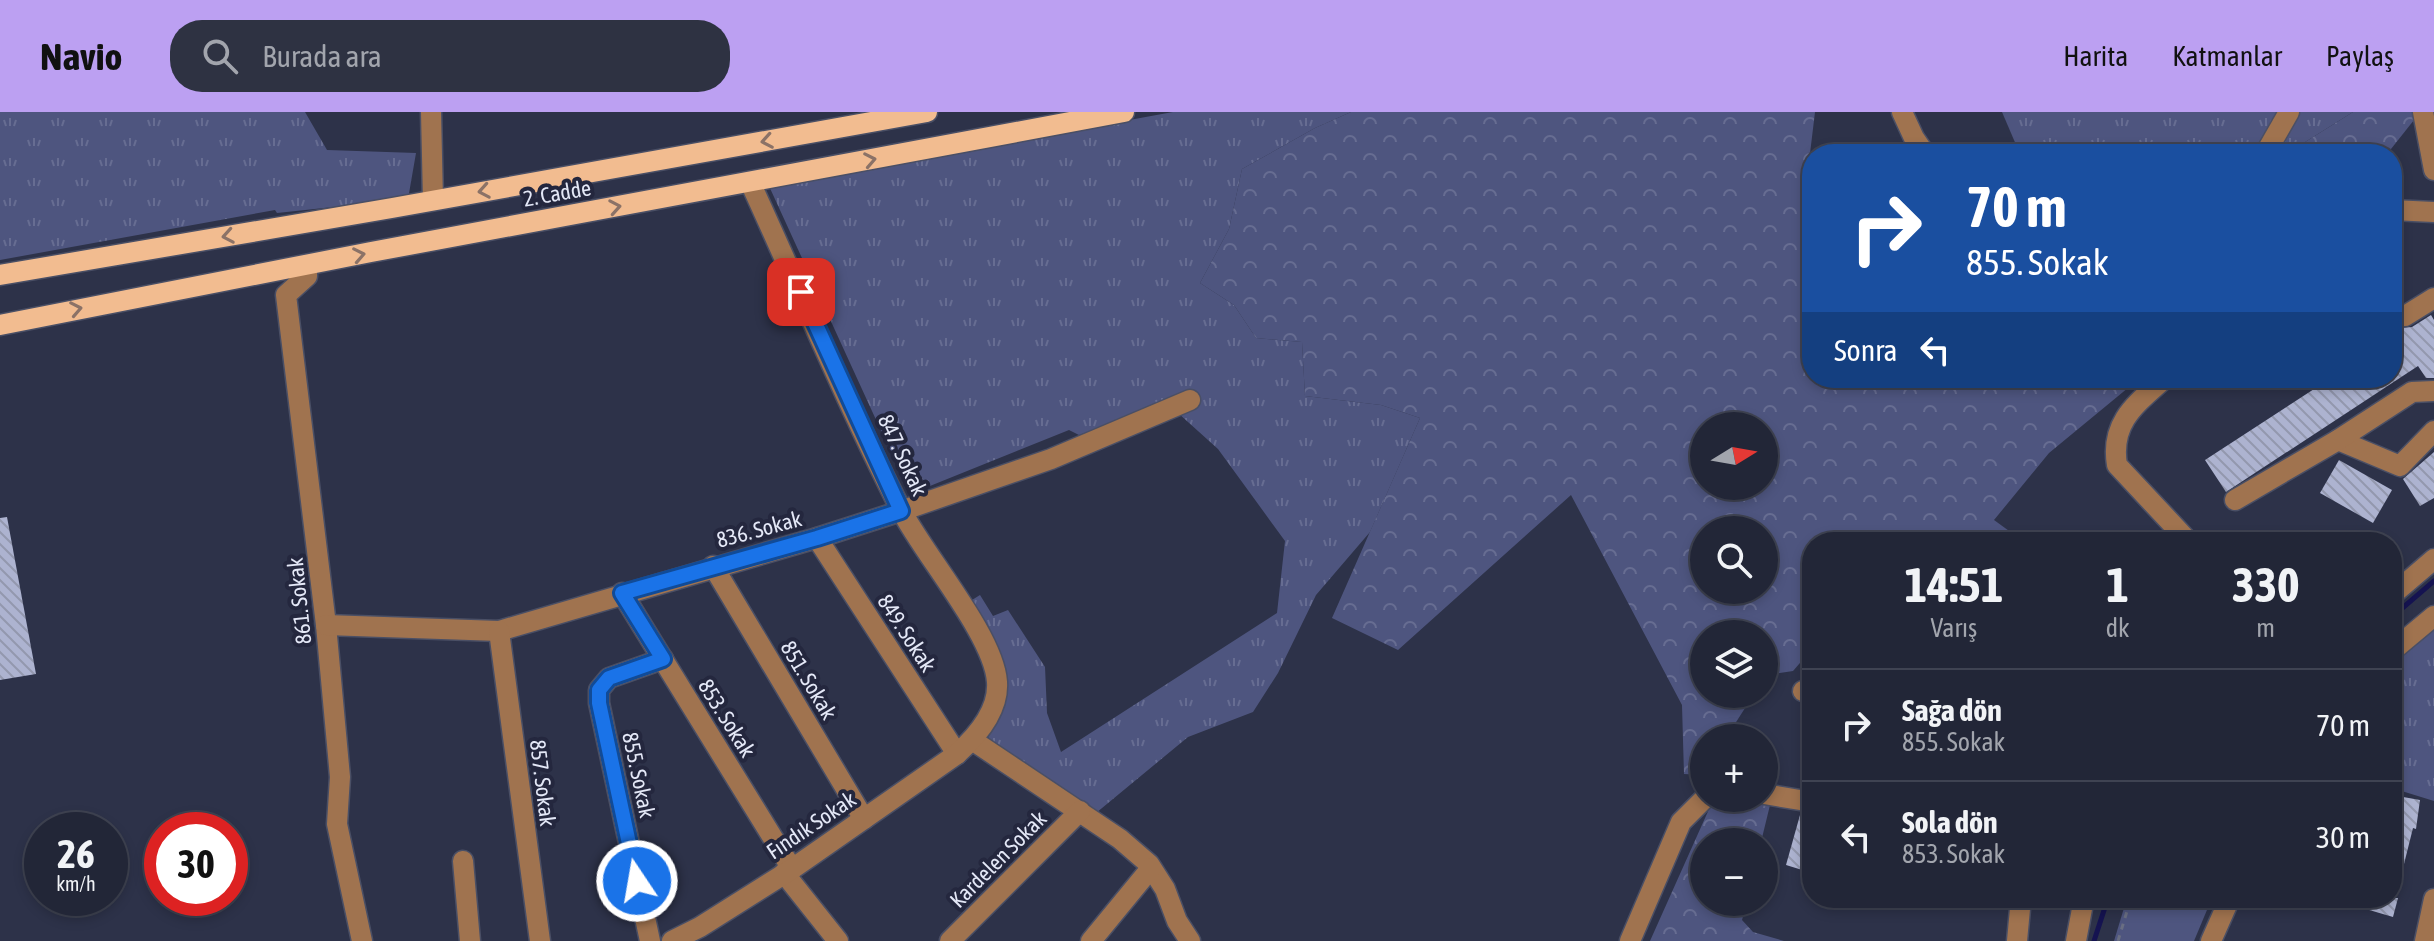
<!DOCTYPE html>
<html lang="tr">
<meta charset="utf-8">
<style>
body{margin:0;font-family:"Asap Condensed",sans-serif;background:#2e3242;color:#f1f3f6;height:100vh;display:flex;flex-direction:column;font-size:30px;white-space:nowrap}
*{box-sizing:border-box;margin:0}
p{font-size:26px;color:#a2a5ad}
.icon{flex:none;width:44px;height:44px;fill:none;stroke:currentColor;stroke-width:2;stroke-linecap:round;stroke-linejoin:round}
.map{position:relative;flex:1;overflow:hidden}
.drawer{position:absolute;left:1802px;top:420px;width:600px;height:376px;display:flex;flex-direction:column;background:#222637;border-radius:32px;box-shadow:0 4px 12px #0003,0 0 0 2px #3f4352}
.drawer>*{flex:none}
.top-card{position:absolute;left:1802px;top:32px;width:600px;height:244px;border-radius:32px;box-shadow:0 4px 12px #0003,0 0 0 2px #3f4352;background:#1a4fa0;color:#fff;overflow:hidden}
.needle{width:52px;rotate:79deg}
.tools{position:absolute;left:1690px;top:300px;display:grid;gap:16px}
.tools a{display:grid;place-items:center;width:88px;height:88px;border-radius:50%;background:#222637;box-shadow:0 4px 12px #0003,0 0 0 2px #3f4352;font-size:40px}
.speed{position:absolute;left:24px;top:700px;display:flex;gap:16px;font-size:40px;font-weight:700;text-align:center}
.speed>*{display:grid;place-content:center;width:104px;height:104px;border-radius:50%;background:#222637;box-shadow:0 4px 12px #0003,0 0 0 2px #3f4352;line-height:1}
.speed small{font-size:20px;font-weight:400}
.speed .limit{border:12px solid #d22;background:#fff;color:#111}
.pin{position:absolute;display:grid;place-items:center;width:68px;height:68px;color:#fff;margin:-34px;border-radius:16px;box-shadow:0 4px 12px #0006}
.me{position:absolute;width:88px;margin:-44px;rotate:348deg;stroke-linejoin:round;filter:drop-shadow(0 0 6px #0008)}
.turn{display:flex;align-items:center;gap:28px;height:168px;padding:0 32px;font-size:36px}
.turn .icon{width:104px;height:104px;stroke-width:2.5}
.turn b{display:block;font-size:56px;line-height:68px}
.then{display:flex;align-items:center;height:76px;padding:0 32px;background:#0003;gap:16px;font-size:30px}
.eta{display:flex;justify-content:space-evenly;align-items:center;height:136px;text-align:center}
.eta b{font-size:48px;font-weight:700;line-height:56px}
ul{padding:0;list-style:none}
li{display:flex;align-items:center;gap:24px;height:112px;padding:0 32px;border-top:2px solid #3f4352}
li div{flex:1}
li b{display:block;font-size:30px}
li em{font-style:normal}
header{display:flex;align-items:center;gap:48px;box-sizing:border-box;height:112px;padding:0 40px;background:#bca0f2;color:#111}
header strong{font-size:38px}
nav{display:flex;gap:44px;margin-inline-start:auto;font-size:28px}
.search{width:560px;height:72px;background:#2e3242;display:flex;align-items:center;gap:20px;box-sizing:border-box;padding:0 28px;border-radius:32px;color:#a2a5ad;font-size:30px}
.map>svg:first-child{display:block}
.grass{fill:url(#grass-tufts)}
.forest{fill:url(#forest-crowns);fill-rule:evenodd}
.park{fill:#4e557f}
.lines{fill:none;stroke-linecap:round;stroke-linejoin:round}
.stream{stroke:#151351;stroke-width:5}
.building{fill:url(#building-back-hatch)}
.minor-casing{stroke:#4a4f65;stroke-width:23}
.major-casing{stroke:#4a4f65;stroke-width:23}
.path{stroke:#696e82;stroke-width:3;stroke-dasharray:6 6;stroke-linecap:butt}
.minor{stroke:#a0734f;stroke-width:20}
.major{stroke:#f2bc90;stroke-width:20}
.oneway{stroke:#8b7267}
.route-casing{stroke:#114b97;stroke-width:20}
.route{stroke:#1a73e8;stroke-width:14}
.labels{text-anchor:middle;stroke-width:8;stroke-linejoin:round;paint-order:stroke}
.street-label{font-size:22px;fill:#e4e8f7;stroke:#24273e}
</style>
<header>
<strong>Navio</strong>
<div class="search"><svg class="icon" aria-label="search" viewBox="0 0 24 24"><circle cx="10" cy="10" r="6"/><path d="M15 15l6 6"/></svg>Burada ara</div>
<nav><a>Harita</a><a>Katmanlar</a><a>Paylaş</a></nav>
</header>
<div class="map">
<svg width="2434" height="829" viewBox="0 0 2434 829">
<defs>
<pattern id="grass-tufts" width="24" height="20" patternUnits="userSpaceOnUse" patternTransform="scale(2)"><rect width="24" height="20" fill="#4e557f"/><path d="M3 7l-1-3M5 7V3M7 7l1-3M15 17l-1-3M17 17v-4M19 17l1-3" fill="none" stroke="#676d92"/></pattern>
<pattern id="forest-crowns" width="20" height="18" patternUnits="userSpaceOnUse" patternTransform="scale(2)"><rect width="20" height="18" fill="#4e557f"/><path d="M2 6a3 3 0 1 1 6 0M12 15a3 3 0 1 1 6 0" fill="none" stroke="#676d92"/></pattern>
<pattern id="building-back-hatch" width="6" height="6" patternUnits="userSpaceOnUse" patternTransform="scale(2)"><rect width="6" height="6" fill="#adb3d0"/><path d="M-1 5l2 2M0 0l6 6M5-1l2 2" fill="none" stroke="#9398ae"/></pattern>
</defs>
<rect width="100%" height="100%" fill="#2d3249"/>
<g class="grass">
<polygon points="0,0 305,0 327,38 416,41 408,87 277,101 275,98 0,148"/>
<polygon points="1173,0 1351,0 1315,16 1242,57 1229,117 1200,171 1234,193 1256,226 1302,230 1305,284 1381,293 1420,306 1370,420 1316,483 1278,561 1253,600 1188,625 1096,701 988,631 996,542 972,488 980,483 993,504 1008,498 1045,555 1047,601 1061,640 1277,501 1285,429 1218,337 1168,292 1079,323 1069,318 910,382 769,74"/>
<polygon points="2002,0 2287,0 2260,42 2020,42"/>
<polygon points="2294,0 2353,0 2286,42 2269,42"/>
<polygon points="2434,515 2434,689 2392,676 2392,545"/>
</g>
<g class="forest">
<path d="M1351,0H1815L1808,58L1812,69V266H2140L2049,341L1994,408L2016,424L2011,430H1812V537L1793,559L1766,563L1764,566V522H1704V582H1754L1731,618L1732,626H1704V663L1684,662L1682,593L1571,383L1398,538L1332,506L1420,306L1381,293L1305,284L1302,230L1256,226L1234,193L1200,171L1229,117L1242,57L1315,16ZM1704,314H1764V374H1704ZM1704,418H1764V478H1704Z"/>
<polygon points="2353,0 2413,0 2414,8 2387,42 2286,42"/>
<polygon points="1714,686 1770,693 1761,730 1704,730 1704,790 1747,790 1742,808 1753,820 1784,829 1650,829"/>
</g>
<polygon class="park" points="2127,786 2212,786 2194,829 2114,829"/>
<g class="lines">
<g class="stream">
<polyline points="2392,505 2434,469"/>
<polyline points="2094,829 2108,786"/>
</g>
</g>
<g class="building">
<polygon points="2431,203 2434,208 2434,266 2426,266 2418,254 2226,380 2205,348 2331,266 2392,266 2392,221 2400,216 2412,215"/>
<polygon points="2434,340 2434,386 2420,394 2403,367"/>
<polygon points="2339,348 2392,378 2373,411 2320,381"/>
<polygon points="7,405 36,562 0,568 0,406"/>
<polygon points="2392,683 2420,688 2416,717 2413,716 2397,780 2392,779"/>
<polygon points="1800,703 1812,706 1812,761 1786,753"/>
<polygon points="2343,786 2398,786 2393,805 2342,790"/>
</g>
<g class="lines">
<defs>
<g id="minor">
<polyline points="431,0 433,88"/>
<polyline points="1902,0 1914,26 1925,42"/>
<polyline points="2423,0 2434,58"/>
<polyline points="2265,42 2289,0"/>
<polyline points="2392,98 2434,100"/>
<polyline points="307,153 307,164 286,183 326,513 340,665 337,712 362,829"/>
<polyline points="2405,204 2434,186"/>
<path d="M2165,266C2136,292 2110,310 2117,353L2189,430"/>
<polyline points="2338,328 2400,354 2434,319"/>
<polyline points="2235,388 2338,328 2412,280 2434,279"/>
<polyline points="817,426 957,642"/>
<polyline points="713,454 864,707"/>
<polyline points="622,481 792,757"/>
<polyline points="2392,483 2434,447"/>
<polyline points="326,513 499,519 817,426 901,399 1051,347 1190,288"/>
<polyline points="499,519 540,829"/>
<polyline points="2392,539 2434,504"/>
<polyline points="1803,579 1812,582"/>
<polyline points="972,628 1120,727 1149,752 1165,777 1177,809 1190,829"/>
<polyline points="1764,682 1812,690"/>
<polyline points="463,749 470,829"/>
<polyline points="784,761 838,829"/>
<polyline points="650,829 599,591 599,578 609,566 663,547"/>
<path d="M672,829L700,815L792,757L957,642C976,625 999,599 997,570C994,523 923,442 900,396C846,290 800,179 750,70"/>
<polyline points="950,829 1080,699"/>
<polyline points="1091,829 1151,756"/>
<polyline points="1630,829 1681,710 1705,686"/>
<polyline points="2017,829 2021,786"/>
<polyline points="2076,829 2084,786"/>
<polyline points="2211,829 2230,786"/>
<polyline points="2425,829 2434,787"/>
</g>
<g id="major">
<polyline points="0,163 392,96 927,0"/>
<polyline points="0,213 371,140 1124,0"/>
</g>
</defs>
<use href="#minor" class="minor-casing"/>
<use href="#major" class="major-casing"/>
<polyline class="path" points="2118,829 2131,786"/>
<use href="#minor" class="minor"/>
<use href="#major" class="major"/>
</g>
<defs><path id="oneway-chevron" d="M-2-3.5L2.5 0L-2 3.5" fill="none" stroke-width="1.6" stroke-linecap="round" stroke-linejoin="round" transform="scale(2)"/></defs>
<g class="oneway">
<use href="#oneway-chevron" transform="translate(767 29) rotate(170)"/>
<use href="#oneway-chevron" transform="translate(870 48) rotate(-11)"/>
<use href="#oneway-chevron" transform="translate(484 79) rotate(170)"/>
<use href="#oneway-chevron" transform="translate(615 95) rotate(-10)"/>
<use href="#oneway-chevron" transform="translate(228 124) rotate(170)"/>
<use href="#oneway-chevron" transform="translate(359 143) rotate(-11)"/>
<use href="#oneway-chevron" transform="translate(76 197) rotate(-11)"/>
</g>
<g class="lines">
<defs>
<polyline id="route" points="637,769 599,591 599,578 609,566 663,547 622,481 817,426 901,399 801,180"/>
</defs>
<use href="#route" class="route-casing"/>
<use href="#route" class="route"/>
</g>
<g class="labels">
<g class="street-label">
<text transform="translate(557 81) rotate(-10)" y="8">2. Cadde</text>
<text transform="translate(903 343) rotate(65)" y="8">847. Sokak</text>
<text transform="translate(759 417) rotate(-15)" y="8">836. Sokak</text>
<text transform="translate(299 489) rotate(-96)" y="8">861. Sokak</text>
<text transform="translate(907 521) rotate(57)" y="8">849. Sokak</text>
<text transform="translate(809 568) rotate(59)" y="8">851. Sokak</text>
<text transform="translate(727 606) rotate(58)" y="8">853. Sokak</text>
<text transform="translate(639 663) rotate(78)" y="8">855. Sokak</text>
<text transform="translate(543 671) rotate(83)" y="8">857. Sokak</text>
<text transform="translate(811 713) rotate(-34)" y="8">Fındık Sokak</text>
<text transform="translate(998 747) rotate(-45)" y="8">Kardelen Sokak</text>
</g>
</g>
</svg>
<div class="tools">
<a><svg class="needle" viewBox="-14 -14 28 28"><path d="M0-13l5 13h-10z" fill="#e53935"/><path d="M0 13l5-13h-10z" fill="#a2a5ad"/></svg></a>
<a><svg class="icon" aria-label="search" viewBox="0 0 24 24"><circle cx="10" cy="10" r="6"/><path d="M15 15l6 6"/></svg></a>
<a><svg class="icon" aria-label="layers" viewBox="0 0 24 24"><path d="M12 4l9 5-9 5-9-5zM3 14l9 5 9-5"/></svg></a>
<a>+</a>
<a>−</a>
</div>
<div class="speed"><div>26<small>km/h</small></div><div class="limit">30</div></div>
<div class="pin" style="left:801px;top:180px;background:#d93025"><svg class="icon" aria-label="arrive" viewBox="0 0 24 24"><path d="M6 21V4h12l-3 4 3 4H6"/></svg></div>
<svg class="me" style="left:637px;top:769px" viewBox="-20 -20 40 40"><circle r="17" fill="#1a73e8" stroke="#fff" stroke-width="3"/><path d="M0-11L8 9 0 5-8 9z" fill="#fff"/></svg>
<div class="top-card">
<div class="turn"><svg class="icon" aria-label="right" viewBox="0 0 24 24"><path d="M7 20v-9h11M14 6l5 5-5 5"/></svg><div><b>70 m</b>855. Sokak</div></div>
<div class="then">Sonra<svg class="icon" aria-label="left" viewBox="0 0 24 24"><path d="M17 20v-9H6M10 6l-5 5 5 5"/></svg></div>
</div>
<section class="drawer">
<div class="eta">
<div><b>14:51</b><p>Varış</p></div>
<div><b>1</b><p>dk</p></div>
<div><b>330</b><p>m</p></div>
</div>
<ul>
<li><svg class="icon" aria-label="right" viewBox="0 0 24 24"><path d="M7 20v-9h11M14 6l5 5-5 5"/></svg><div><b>Sağa dön</b><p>855. Sokak</p></div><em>70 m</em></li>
<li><svg class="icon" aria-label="left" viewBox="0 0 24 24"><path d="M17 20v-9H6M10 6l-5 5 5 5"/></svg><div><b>Sola dön</b><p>853. Sokak</p></div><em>30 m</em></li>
</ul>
</section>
</div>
